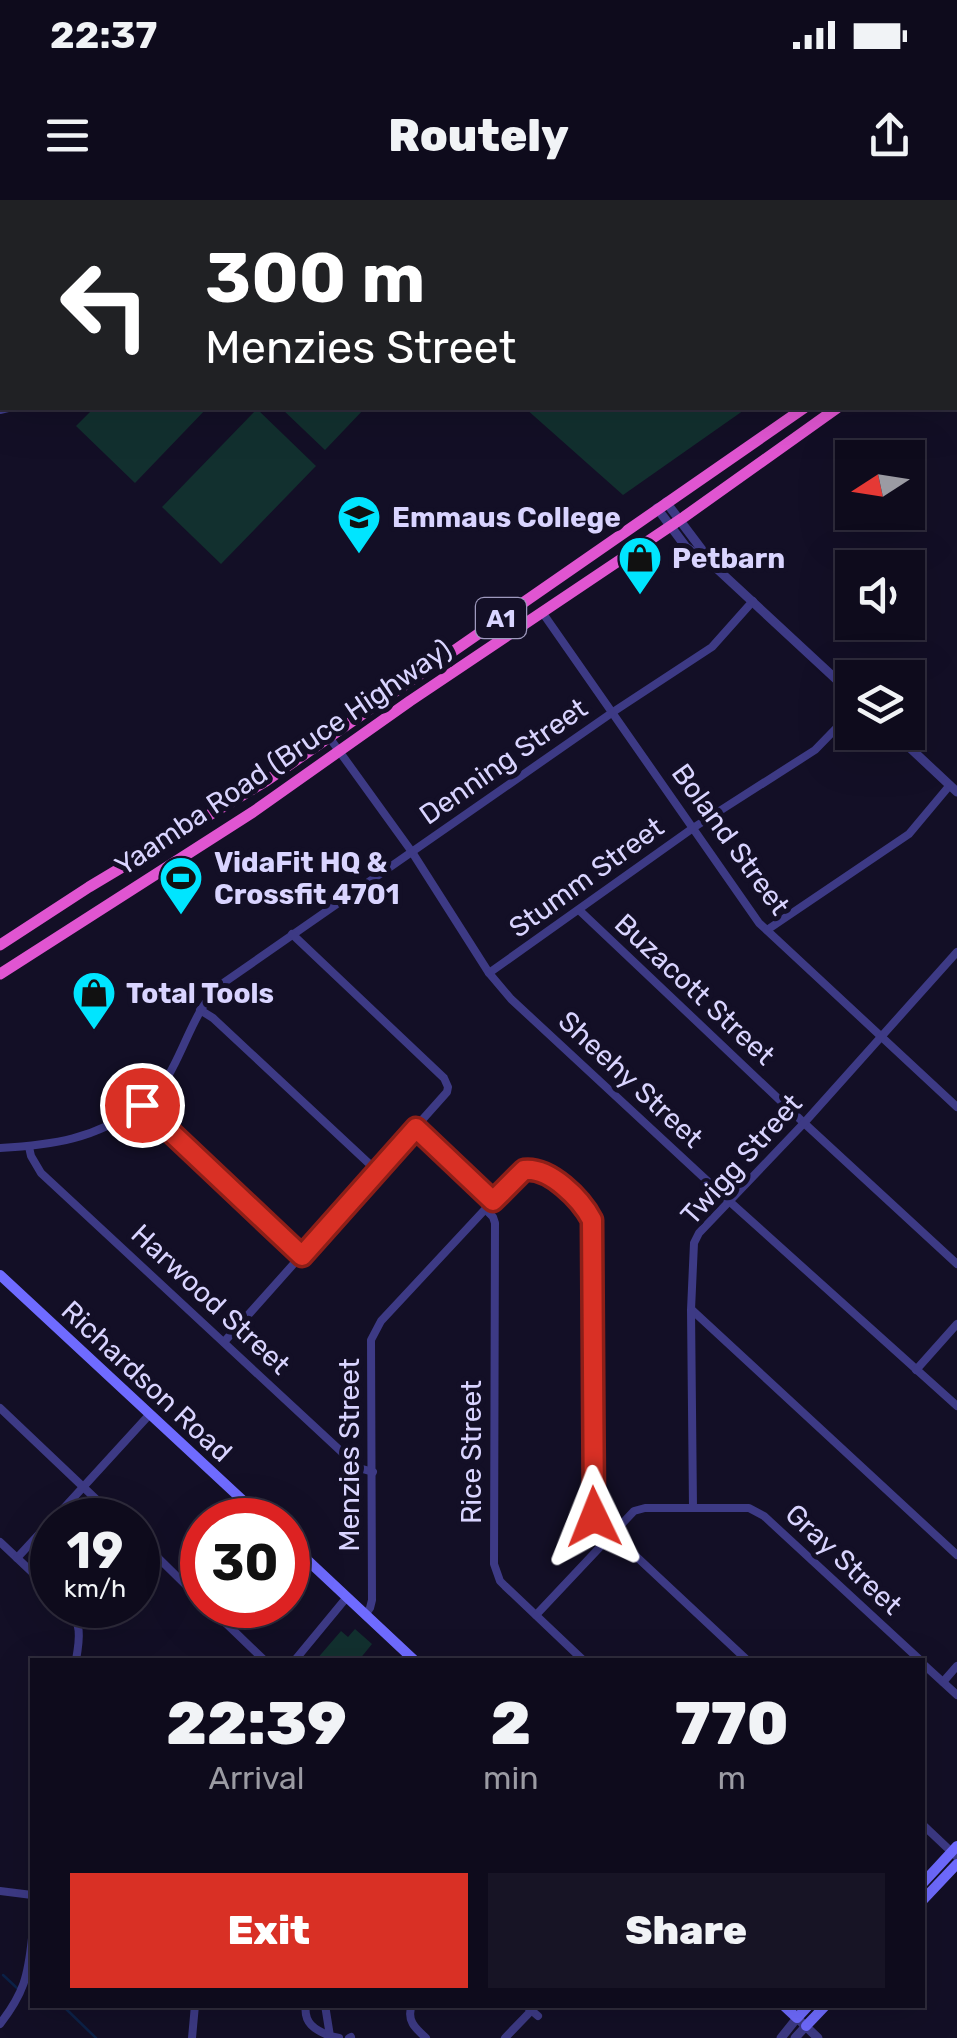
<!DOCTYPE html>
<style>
body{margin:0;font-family:Rubik,sans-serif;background:#171425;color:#f1f3f6;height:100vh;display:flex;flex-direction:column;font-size:38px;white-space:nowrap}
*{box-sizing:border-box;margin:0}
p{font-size:32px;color:#9b9ba3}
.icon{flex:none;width:55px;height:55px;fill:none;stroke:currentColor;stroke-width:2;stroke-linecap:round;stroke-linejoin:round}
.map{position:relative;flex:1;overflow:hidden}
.panel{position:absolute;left:30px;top:1458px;width:895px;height:350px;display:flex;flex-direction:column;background:#0e0b1c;border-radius:0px;box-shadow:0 10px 40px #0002,0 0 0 2px #2e2b3b}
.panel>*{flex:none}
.hud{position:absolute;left:0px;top:0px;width:958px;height:210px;box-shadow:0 10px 40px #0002,0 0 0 2px #2e2b3b;background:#202124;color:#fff;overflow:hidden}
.needle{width:65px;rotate:258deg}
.buttons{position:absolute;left:835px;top:240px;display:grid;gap:20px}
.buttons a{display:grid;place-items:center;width:90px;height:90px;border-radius:0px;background:#0e0b1c;box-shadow:0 10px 40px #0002,0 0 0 2px #2e2b3b;font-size:50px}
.speed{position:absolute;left:30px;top:1298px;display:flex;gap:20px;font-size:50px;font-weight:700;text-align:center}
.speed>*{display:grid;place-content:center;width:130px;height:130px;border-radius:50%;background:#0e0b1c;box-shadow:0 10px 40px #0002,0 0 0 2px #2e2b3b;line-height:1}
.speed small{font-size:25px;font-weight:400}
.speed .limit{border:15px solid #d22;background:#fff;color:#111}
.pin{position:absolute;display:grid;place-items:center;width:85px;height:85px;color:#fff;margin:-42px;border:5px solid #fff;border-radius:50%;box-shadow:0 2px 10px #0007}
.me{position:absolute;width:110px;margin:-55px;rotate:358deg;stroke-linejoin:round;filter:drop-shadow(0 0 8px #0008)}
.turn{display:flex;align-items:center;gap:35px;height:210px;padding:0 40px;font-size:45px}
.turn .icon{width:130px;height:130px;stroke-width:2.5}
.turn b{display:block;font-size:70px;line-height:85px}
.eta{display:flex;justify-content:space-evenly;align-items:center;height:170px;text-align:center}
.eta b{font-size:60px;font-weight:800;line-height:70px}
.primary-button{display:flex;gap:20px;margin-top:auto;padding:20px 40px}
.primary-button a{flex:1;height:115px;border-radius:0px;background:#d93025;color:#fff;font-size:40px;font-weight:800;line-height:115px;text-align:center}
.primary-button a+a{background:#171425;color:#f1f3f6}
.status{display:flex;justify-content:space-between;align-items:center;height:70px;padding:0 50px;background:#0e0b1c;direction:ltr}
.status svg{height:28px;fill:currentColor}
header{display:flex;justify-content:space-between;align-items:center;height:130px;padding:0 40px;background:#0e0b1c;font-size:45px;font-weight:800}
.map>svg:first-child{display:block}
.green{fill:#12302f}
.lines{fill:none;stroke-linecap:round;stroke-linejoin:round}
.stream{stroke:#0c2248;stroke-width:2.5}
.minor{stroke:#3d3a85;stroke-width:8}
.tertiary{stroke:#3d3a85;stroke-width:9}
.secondary{stroke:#6f6bff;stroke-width:10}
.primary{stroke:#c25bff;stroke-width:11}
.trunk{stroke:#e055d1;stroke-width:11}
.route-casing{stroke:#8d1f18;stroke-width:25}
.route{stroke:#d93025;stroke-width:18}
.labels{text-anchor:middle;stroke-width:10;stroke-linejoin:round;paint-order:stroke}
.shield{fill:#130f26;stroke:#9e99be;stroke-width:2.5}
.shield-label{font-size:25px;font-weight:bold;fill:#d9d4ff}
.poi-label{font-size:28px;font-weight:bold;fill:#d9d4ff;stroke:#130f26;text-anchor:start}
.street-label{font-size:28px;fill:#d9d4ff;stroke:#130f26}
</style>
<div class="status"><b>22:37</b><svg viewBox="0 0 49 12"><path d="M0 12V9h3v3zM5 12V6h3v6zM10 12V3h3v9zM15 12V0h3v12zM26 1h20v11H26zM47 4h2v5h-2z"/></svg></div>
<header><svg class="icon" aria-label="menu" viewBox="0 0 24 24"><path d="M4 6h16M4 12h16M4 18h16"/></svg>Routely<svg class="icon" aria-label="share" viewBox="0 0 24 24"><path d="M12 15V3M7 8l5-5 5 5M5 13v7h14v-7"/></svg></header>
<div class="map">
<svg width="957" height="1838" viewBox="0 0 957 1838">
<rect width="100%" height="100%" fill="#130f26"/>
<g class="green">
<polygon points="291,0 868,0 871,2 293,2"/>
<polygon points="94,208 207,208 135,283 76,226"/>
<polygon points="281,208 365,208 325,250"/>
<polygon points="525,208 747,208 623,295"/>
<polygon points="257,209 316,266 221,364 162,307"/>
<polygon points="355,1429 372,1444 359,1460 316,1460 341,1431 348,1437"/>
</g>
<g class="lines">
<g class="stream">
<polyline points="3,1775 17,1788"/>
<polyline points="64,1807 96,1838"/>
</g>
<g class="minor">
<polyline points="80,0 83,2"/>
<polyline points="207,2 209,0"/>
<polyline points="0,65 2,67"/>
<polyline points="0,210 8,208"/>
<polyline points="542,412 759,723 957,907"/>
<polyline points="329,537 412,652 489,773 511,799 729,1001 957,1206"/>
<polyline points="579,710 804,923 957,1064"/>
<polyline points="767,730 909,634 950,585"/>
<polyline points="489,773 693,628 815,550 852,512"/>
<polyline points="200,810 213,818 377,971"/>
<polyline points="142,905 302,1055"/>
<polyline points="416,928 493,1001"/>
<polyline points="29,947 31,956 41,973 359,1268 373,1272"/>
<path d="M0,948C53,945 95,939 139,907C147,901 157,894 162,886C184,854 191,815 219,786L613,512L712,447L753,401"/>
<polyline points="486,1010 493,1017 495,1023 494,1364 500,1381 505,1386 583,1460"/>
<polyline points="692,1110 957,1355"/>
<polyline points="224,1142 447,892 448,887 444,878 292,734"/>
<polyline points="916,1170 957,1124"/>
<polyline points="0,1208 118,1320"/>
<polyline points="693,1308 691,1110 694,1043 699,1033 804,923 957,752"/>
<polyline points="53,1320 150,1214"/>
<polyline points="138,1338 202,1401"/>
<polyline points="0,1342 52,1391"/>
<polyline points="17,1358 52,1320"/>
<path d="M67,1405C82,1422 80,1438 76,1460"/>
<polyline points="207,1405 264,1460"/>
<path d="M365,1415L370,1408L372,1400L371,1140L381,1121L519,973C527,969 534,968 543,971C558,978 585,1006 592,1020V1298L594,1317L747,1460"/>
<polyline points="536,1415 634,1311 645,1308 749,1308 764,1316 920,1460"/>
<polyline points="295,1460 347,1397"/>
<polyline points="922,1463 957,1495"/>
<polyline points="943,1482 957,1466"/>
<polyline points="922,1624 957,1657"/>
<polyline points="0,1691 32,1695"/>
<path d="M306,1805C303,1823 315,1830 330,1836"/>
<polyline points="325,1805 330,1836 339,1838"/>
<path d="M412,1805C406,1820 415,1828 426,1838"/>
<polyline points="525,1805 538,1816"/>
<path d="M0,1824C24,1793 28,1776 32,1738"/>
<polyline points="192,1838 195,1805"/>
<polyline points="349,1838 351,1837"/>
<polyline points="505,1838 531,1811"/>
</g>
<g class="tertiary">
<polyline points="666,302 715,367 852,494"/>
<polyline points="657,308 686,347 705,360"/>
<polyline points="893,532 957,592"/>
<polyline points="781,1838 797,1818 818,1838"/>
<polyline points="795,1838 806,1826"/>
</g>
<g class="secondary">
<polyline points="893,0 896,2"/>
<polyline points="955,40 957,42"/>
<polyline points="955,59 957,61"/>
<polyline points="0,1075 264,1320"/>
<polyline points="288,1342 414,1460"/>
<polyline points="922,1684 957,1646"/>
<polyline points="922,1701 957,1664"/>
<polyline points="783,1805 797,1818 809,1805"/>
<polyline points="806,1826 826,1805"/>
</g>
<g class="primary">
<polyline points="918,0 921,2"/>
<polyline points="955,28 957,29"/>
</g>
<g class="trunk">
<polyline points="955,108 957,107"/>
<polyline points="955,128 957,127"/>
<polyline points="0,745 89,687 266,581 804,208"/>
<polyline points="0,774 253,612 410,501 684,317 837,208"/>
</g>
</g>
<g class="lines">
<defs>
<path id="route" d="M142,905L302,1056L416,928L493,1001L524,970C550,967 581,999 592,1020L594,1317"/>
</defs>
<use href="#route" class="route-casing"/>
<use href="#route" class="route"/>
</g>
<defs>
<symbol id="school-pin" viewBox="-11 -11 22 30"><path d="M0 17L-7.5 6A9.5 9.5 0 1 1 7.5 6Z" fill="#00e5ff" stroke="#130f26"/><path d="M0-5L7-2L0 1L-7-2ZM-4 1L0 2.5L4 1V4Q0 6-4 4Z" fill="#111"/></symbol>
<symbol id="shop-pin" viewBox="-11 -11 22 30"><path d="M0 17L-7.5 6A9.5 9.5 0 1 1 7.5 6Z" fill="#00e5ff" stroke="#130f26"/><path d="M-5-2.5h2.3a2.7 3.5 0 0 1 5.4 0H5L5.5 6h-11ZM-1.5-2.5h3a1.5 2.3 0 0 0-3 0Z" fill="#111"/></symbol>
<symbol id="stadium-pin" viewBox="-11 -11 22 30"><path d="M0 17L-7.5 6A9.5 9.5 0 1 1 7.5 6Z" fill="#00e5ff" stroke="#130f26"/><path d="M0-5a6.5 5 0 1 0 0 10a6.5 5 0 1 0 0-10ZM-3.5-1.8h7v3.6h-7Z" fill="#111"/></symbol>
</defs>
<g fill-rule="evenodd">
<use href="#school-pin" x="334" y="292" width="50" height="68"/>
<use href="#shop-pin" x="615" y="333" width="50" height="68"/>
<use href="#stadium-pin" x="156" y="653" width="50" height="68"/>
<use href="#shop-pin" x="69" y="768" width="50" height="68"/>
</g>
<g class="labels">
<rect class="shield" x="476" y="398" width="50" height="40" rx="8"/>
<g class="shield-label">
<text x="501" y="427">A1</text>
</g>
<g class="poi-label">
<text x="392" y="327">Emmaus College</text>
<text x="672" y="368">Petbarn</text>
<text x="214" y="672">VidaFit HQ &amp;<tspan x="214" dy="32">Crossfit 4701</tspan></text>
<text x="126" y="803">Total Tools</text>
</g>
<g class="street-label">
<text transform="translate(283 557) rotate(-34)" y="10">Yaamba Road (Bruce Highway)</text>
<text transform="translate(503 561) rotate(-35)" y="10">Denning Street</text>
<text transform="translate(731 639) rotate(54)" y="10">Boland Street</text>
<text transform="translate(586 677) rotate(-36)" y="10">Stumm Street</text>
<text transform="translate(695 789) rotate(43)" y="10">Buzacott Street</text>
<text transform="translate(631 879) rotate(43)" y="10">Sheehy Street</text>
<text transform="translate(741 959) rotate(-48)" y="10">Twigg Street</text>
<text transform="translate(211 1099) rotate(43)" y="10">Harwood Street</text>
<text transform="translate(147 1181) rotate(43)" y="10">Richardson Road</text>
<text transform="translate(471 1252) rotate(-90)" y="10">Rice Street</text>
<text transform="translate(349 1255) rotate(-90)" y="10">Menzies Street</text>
<text transform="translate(844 1359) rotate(43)" y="10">Gray Street</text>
</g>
</g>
</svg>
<div class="buttons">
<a><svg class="needle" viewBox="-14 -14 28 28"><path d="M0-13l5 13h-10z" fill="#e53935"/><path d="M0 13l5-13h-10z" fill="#9b9ba3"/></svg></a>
<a><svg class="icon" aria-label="sound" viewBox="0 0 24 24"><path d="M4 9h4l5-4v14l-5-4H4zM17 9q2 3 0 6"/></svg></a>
<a><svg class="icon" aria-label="layers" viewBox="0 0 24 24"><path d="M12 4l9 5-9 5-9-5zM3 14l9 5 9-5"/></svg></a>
</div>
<div class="speed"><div>19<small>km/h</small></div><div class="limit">30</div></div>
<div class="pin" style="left:142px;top:905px;background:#d93025"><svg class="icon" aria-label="arrive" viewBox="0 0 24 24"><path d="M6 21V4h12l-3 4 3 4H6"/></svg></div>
<svg class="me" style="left:594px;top:1317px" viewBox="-20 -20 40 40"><path d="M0-17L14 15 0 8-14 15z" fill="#d93025" stroke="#fff" stroke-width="4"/></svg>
<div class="hud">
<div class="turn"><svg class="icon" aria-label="left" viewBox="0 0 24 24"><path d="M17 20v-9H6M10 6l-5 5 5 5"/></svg><div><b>300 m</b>Menzies Street</div></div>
</div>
<section class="panel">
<div class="eta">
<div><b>22:39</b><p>Arrival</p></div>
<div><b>2</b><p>min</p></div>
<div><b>770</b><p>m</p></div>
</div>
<div class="primary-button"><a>Exit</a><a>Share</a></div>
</section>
</div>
